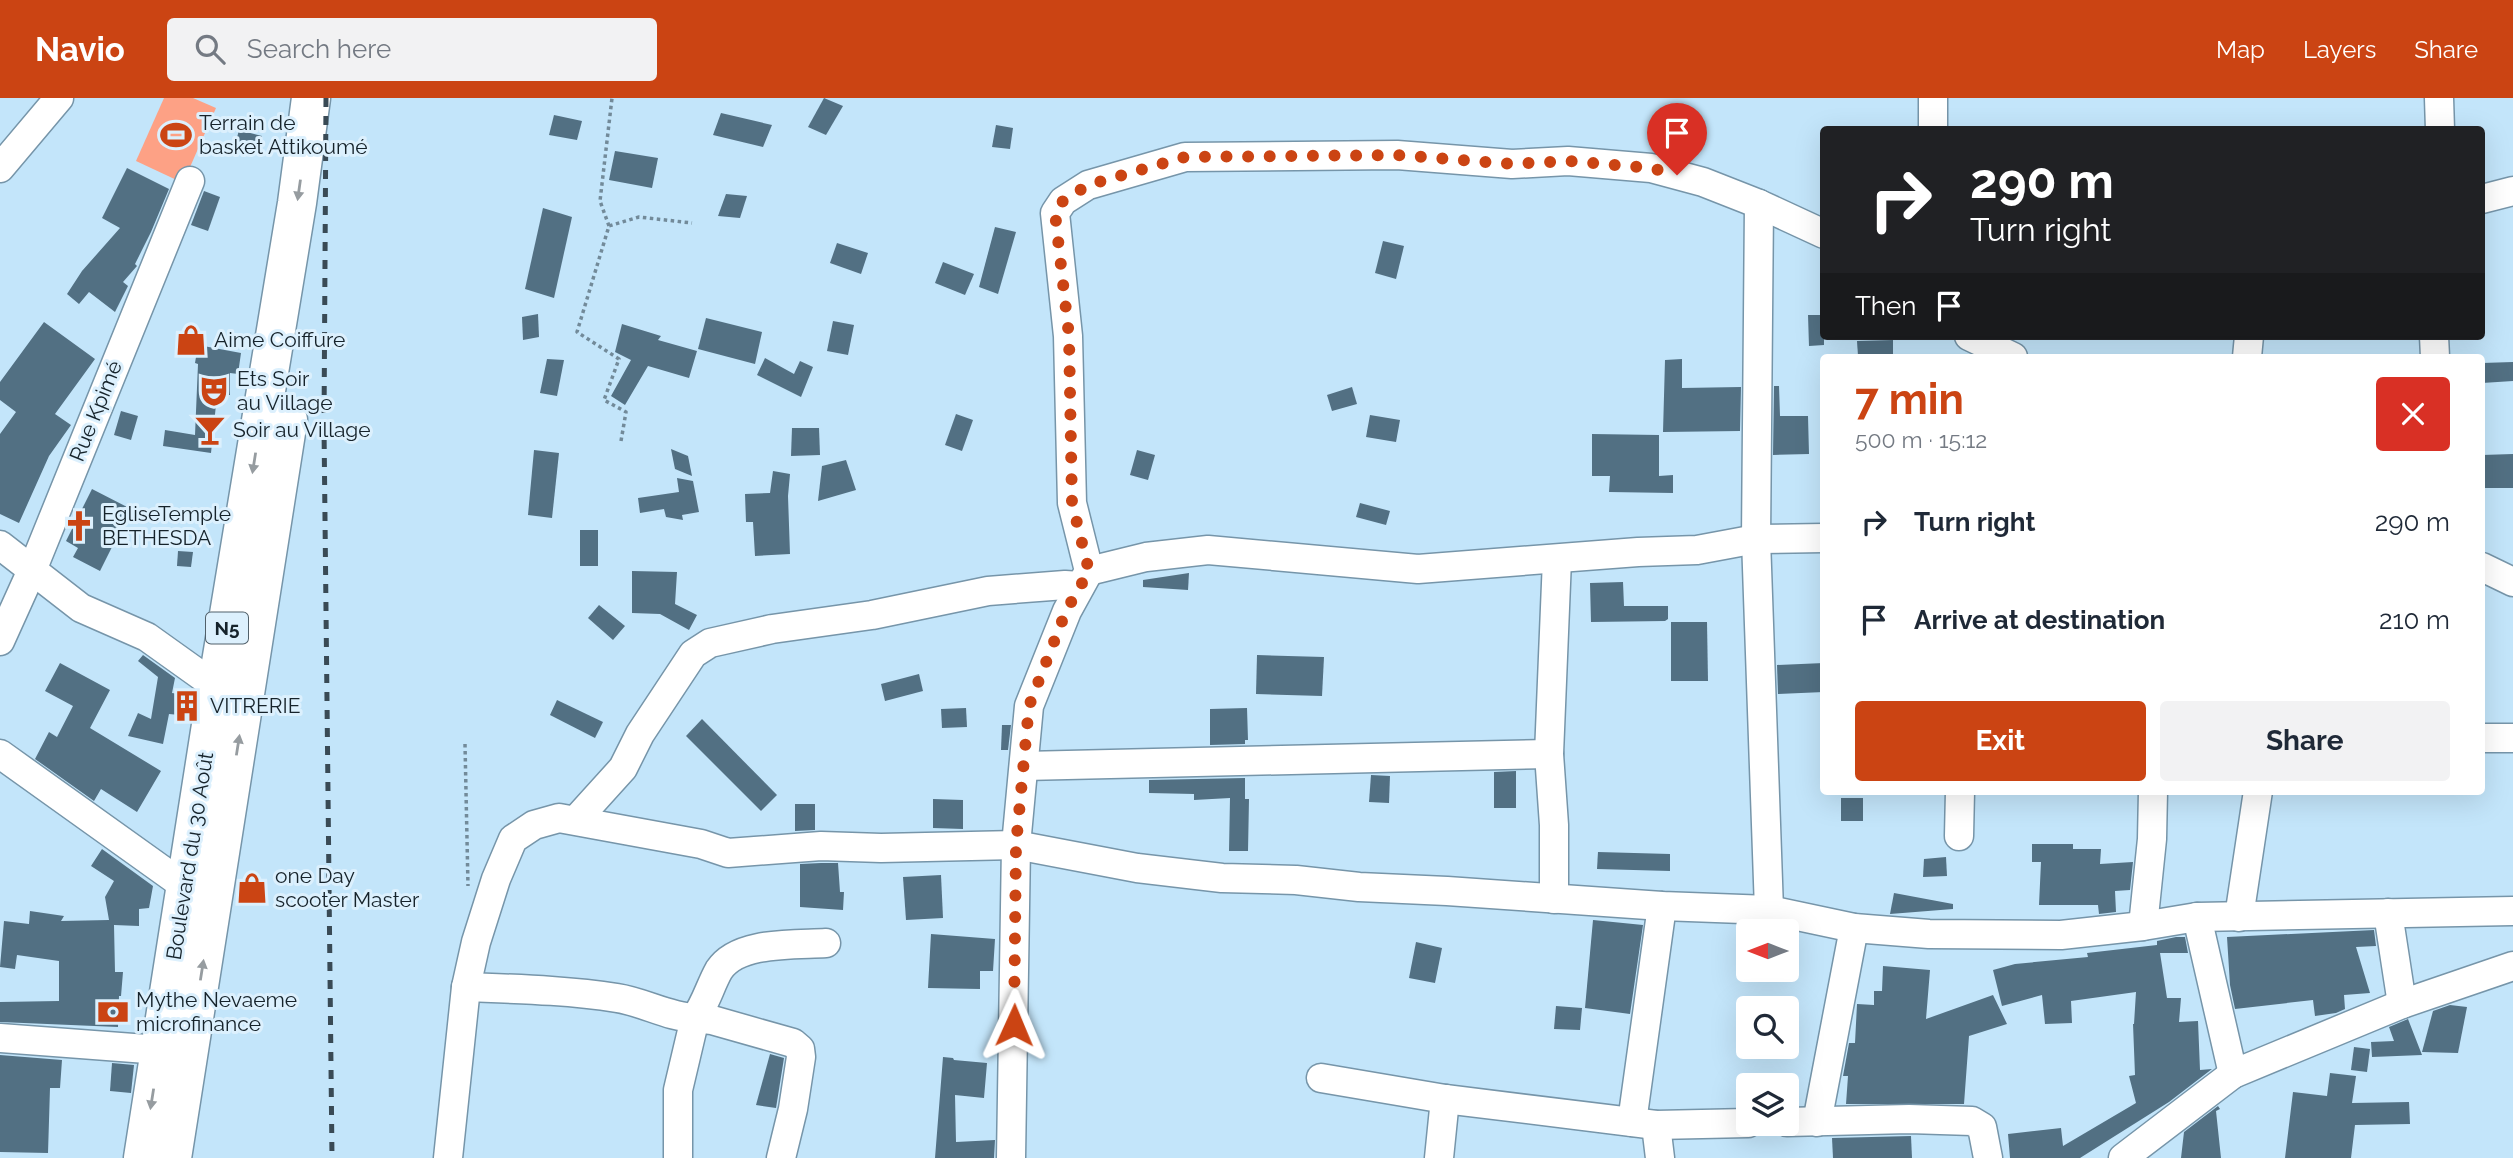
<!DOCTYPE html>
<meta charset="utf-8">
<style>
body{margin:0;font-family:Raleway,sans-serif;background:#f2f2f3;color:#1f2937;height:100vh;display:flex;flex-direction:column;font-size:26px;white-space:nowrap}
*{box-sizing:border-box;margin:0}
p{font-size:23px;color:#747a83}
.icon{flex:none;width:38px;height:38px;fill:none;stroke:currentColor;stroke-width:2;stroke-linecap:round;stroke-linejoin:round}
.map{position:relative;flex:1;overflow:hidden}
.details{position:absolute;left:1820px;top:256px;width:665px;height:441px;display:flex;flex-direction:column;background:#fff;border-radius:7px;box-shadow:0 7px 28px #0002}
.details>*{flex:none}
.guide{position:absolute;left:1820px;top:28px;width:665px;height:214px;border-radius:7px;box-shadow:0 7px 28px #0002;background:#202124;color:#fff;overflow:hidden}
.needle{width:46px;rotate:270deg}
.controls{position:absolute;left:1736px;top:821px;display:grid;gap:14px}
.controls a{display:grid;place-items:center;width:63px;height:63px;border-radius:7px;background:#fff;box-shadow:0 7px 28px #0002;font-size:35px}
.pin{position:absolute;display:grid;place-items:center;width:60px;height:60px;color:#fff;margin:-72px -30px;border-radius:50% 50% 50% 0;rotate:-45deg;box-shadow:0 0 7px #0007}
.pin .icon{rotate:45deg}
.me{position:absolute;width:77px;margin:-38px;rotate:1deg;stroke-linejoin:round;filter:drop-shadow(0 0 5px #0008)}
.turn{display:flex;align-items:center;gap:24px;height:147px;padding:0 35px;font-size:32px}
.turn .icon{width:91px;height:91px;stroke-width:2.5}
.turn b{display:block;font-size:49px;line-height:60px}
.then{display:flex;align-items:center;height:66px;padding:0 35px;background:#0003;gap:14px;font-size:26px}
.round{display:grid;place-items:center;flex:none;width:74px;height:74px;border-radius:7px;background:#f2f2f3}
.headline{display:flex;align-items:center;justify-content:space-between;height:119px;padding:0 35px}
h1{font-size:42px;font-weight:700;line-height:52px;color:#cb4413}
.button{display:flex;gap:14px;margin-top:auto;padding:14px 35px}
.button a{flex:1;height:80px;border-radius:7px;background:#cb4413;color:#fff;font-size:28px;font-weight:700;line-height:80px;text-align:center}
.button a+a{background:#f2f2f3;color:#1f2937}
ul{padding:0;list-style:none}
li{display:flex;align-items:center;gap:21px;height:98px;padding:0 35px}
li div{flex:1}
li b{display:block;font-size:26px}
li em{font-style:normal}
header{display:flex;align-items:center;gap:42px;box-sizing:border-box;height:98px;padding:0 35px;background:#cb4413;color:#fff}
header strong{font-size:33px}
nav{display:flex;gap:38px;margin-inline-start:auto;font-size:24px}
.search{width:490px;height:63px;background:#f2f2f3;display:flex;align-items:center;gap:18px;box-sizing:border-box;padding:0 24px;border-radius:7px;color:#747a83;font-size:26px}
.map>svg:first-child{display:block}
.green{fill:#fda185}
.building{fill:#527083}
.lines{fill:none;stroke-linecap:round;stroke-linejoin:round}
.minor-casing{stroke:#7695a9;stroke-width:31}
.highway-casing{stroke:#7695a9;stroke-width:41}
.path{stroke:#728a99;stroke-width:3.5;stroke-dasharray:3.5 3.5;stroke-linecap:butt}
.minor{stroke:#fff;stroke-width:28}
.highway{stroke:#fff;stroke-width:38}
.rail{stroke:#394a55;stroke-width:5;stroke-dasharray:9 9;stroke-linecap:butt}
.oneway{fill:#969ca0}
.route{stroke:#cb4413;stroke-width:12;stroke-dasharray:0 21.6}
.labels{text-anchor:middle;stroke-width:6;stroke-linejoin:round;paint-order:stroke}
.shield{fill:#dcf0fd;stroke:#51606a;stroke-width:2}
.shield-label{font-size:19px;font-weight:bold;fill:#16232b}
.poi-label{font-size:21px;fill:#16232b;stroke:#dcf0fd;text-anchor:start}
.street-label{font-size:21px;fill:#16232b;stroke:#dcf0fd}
</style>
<header>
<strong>Navio</strong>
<div class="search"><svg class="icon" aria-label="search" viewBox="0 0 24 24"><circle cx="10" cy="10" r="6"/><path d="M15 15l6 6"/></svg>Search here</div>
<nav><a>Map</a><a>Layers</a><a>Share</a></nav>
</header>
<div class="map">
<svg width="2513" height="1060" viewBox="0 0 2513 1060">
<rect width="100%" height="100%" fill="#c3e5fa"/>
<polygon class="green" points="164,0 193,0 216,10 183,85 136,63"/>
<g class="building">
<polygon points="824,0 843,8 826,37 808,29"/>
<polygon points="721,15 772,27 763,49 713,37"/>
<polygon points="554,17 582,23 577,42 549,37"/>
<polygon points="996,27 1013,30 1010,51 992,49"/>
<polygon points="239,32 262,38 257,57 234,51"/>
<polygon points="615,53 658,60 652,90 609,82"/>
<polygon points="127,70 169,91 151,134 135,166 137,168 123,184 128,188 115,214 89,194 79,206 67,196 82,173 120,130 102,120"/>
<polygon points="204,93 220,99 208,133 191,127"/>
<polygon points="726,96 747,98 740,120 718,118"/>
<polygon points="543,110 572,119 554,200 525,191"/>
<polygon points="995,129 1016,134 998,196 979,189"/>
<polygon points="1383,143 1404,148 1396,181 1375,175"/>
<polygon points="837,145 868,155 861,176 830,165"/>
<polygon points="943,164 974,176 965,197 935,185"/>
<polygon points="538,216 539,239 523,242 522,219"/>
<polygon points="1808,217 1824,217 1824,247 1809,248"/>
<polygon points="706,220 762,234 755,266 698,251"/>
<polygon points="833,223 854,227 848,257 827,253"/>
<polygon points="44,224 95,261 55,316 71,327 49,358 19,425 0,416 0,336 16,314 0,302 0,284"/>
<polygon points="622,226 661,238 658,242 697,253 689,280 648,268 625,307 611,298 631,262 615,254"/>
<polygon points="1893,242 1893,257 1858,258 1857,243"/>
<polygon points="198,247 241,255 238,276 230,275 230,297 217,297 211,355 163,348 165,332 195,337 198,266 195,265"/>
<polygon points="765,260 794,276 800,263 813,269 801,299 757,277"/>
<polygon points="547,261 564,262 557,298 540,295"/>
<polygon points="1682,261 1682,290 1741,289 1740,333 1663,334 1665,262"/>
<polygon points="2513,264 2513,283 2482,285 2482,265"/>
<polygon points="1774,288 1779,288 1780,318 1808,318 1809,356 1773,357"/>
<polygon points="1352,289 1357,306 1332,313 1327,297"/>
<polygon points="121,313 138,318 131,342 114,337"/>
<polygon points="956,316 973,322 962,353 945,347"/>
<polygon points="1370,317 1400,322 1396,344 1366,339"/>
<polygon points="792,330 819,330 820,357 791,358"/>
<polygon points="1592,336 1659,337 1659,378 1673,377 1673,395 1609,394 1610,378 1592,378"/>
<polygon points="671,351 688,358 692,378 675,371"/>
<polygon points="534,352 559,355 552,420 528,417"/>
<polygon points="1137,352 1155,357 1148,382 1130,377"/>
<polygon points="2513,356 2513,390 2482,390 2482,357"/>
<polygon points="846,362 856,392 818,403 822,368"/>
<polygon points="773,373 790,376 788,398 790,456 755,458 753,424 746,424 745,396 770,395"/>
<polygon points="677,380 693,383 699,414 682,417 683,422 666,419 664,411 640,415 638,400 679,394"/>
<polygon points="92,391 131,411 100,473 73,459 78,450 66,443"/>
<polygon points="1360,405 1390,413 1386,427 1356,419"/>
<rect x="580" y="432" width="18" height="36"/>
<polygon points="178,453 193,454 191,469 177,468"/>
<polygon points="632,473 677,474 675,506 697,517 689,532 660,516 632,515"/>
<polygon points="1189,475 1188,492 1143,489 1143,482"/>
<polygon points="1623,484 1624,508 1668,508 1668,521 1665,523 1591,524 1590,485"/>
<polygon points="599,507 625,528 613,542 588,520"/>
<polygon points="1671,524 1707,524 1708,583 1671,583"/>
<polygon points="143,557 175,580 172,595 193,598 190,618 169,616 163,646 128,638 138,615 151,621 158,579 138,563"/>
<polygon points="1257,557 1324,559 1322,598 1256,596"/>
<polygon points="60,565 110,592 90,630 161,673 137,714 101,691 94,703 35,661 49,634 57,639 73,608 45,593"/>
<polygon points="1824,565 1824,594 1778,596 1777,567"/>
<polygon points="919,576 923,593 885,603 881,586"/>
<polygon points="557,602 603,624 595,640 550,617"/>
<polygon points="966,610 967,629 942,630 941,611"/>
<polygon points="1247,610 1248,642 1245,642 1245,646 1210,647 1210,611"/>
<polygon points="702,621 777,697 761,713 686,638"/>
<polygon points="1002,627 1011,627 1008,652 1001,652"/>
<polygon points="1516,673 1516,710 1494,710 1494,674"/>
<polygon points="1371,677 1390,678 1389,705 1369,704"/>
<polygon points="1245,680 1245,701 1249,701 1248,753 1229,753 1230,700 1194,702 1194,696 1149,695 1149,682"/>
<rect x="1841" y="700" width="22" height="23"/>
<polygon points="933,701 963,702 963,731 933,730"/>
<polygon points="795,706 815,706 815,732 795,733"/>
<polygon points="2032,746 2073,746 2073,751 2101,751 2100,766 2133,764 2130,792 2115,793 2116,814 2099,816 2098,807 2039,807 2041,764 2032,764"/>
<polygon points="102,751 153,788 149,810 139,811 139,828 114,827 115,874 123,874 121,898 119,898 118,929 0,924 0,904 59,903 59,863 17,857 15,871 0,869 4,823 29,826 30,813 64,818 61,823 109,822 105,799 114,783 91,768"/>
<polygon points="1598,754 1670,756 1670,773 1597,771"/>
<polygon points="1946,759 1947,778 1923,779 1924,761"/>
<polygon points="821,765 838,765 840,794 844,794 843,812 800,809 800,766"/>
<polygon points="941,777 943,820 906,822 903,779"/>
<polygon points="1894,795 1953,806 1953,811 1890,816"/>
<polygon points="1593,822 1643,827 1630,916 1585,910"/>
<polygon points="2374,832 2376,848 2356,849 2370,895 2344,897 2345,911 2336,915 2315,918 2313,902 2235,911 2230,887 2227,839"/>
<polygon points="931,836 995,841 993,873 980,873 980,891 928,890"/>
<polygon points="2176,839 2185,839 2188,855 2160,855 2167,900 2181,900 2179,924 2198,923 2200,972 2212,971 2169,1004 2080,1060 2010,1060 2008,1036 2061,1030 2063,1048 2136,1005 2129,978 2135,977 2133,926 2134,926 2136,894 2071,903 2072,925 2045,926 2042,897 2002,908 1993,872 2015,866 2088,859 2087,855 2157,847 2157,843"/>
<polygon points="1416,844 1442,850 1435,885 1409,880"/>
<polygon points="1883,868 1930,872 1926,921 1993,897 2007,926 1969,938 1964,1006 1846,1006 1848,978 1843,978 1849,945 1855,945 1857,906 1874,907 1874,893 1882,893"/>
<polygon points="2450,907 2467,909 2458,955 2422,954 2433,913"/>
<polygon points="1556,908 1582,910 1580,932 1554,931"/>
<polygon points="2408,921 2422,957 2372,959 2371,944 2394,943 2389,929"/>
<polygon points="2354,949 2370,951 2367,974 2351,972"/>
<polygon points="770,956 784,960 776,1010 756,1007"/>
<polygon points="0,957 62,962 60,990 50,990 48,1055 0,1054"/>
<polygon points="943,959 953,960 954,962 987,965 984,1000 955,997 956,1044 995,1042 994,1060 935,1060"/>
<polygon points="112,965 134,967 131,995 110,993"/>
<polygon points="2330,975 2356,978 2352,1005 2409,1004 2410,1026 2355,1027 2351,1060 2285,1060 2293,994 2327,998"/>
<polygon points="2218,1008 2220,1011 2216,1013 2221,1060 2181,1060 2184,1034"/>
<polygon points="1911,1038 1912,1060 1833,1060 1832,1040"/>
</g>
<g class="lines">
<defs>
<g id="minor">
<polyline points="2439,0 2440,32"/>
<polyline points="1933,32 1933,0"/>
<polyline points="0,70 59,0"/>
<polyline points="2482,101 2513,93"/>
<polyline points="1759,106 1756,441 1769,812"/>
<polyline points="1969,238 2013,259"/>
<polyline points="2434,238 2435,259"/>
<polyline points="2247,259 2249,238"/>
<polyline points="0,447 81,510 147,539 217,589"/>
<polyline points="2482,469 2513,484"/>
<polyline points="1089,473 1146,459 1208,452 1418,471 1638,454 1697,452 1756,441 1824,440"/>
<polyline points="0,543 33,470 190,83"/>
<polyline points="2482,640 2513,640"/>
<polyline points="0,656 186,789"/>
<polyline points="1024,668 1549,656"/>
<polyline points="576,722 623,670 640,636 693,556 710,545 772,531 872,517 988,493 1065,487 1080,488"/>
<polyline points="1959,738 1960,693"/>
<polyline points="1554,801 1554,727 1549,656 1557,461"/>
<polyline points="2388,815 2402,906"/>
<polyline points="2197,819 2233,976"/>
<polyline points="2239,819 2258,693"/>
<polyline points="2143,828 2152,741 2153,693"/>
<path d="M466,889C516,891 567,892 617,900C644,904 668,919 695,920C706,905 710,888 719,872C738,843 794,847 826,845"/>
<polyline points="0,940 160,952"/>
<polyline points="1321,980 1445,1001 1656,1027 1748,1025"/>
<polyline points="1632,1024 1662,808"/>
<polyline points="1787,1024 1909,1021 1972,1023 1982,1029 1988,1060"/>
<polyline points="1817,1024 1854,830"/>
<polyline points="1656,1027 1660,1060"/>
<polyline points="448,1060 466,889 476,844 496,781 513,741 534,727 559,720 701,746 728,755 821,748 881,750 1016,747 1137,770 1222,780 1296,782 1359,789 1447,793 1662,808 1769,812 1854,830 1929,836 2061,837 2143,828 2197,819 2513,813"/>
<polyline points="678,1060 678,992 695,920 712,922 793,945 800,951 801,959 793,1011 781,1060"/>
<polyline points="1011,1060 1016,747 1029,608 1067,513 1089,473 1072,405 1068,238 1055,115 1063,103 1088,87 1185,59 1397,57 1512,66 1568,63 1651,70 1703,84 1759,106 1824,136"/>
<polyline points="1439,1060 1445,1001"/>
<polyline points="2123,1060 2233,976 2402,906 2513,868"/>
</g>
<g id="highway">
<polyline points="143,1060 217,589 297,105 311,0"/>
<polyline points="172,1060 288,322"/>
</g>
</defs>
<use href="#minor" class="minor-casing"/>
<use href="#highway" class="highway-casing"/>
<g class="path">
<polyline points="609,128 600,103 612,0"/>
<polyline points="621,343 626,314 604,302 619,261 577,234 609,128 639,119 692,125"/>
<polyline points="465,646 468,788"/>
</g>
<use href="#minor" class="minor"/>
<use href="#highway" class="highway"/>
<polyline class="rail" points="326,0 324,329 332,1060"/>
</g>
<defs><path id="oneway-solid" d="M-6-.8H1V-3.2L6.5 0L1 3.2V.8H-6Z" transform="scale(1.75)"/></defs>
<g class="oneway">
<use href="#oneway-solid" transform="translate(299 92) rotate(98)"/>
<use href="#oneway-solid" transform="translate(254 365) rotate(99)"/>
<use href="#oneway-solid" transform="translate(238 647) rotate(-81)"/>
<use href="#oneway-solid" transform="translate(202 872) rotate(-81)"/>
<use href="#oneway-solid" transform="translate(152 1001) rotate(99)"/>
</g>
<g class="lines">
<polyline class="route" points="1014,927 1016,747 1029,608 1066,513 1089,473 1072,405 1069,238 1055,115 1063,103 1088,87 1185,59 1397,57 1512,66 1568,63 1651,70 1677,77"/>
</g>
<defs>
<symbol id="stadium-bare" viewBox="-9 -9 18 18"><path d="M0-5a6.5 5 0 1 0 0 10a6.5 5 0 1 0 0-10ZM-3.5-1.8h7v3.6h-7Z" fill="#cb4413" stroke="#dcf0fd" stroke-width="2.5" paint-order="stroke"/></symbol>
<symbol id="shop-bare" viewBox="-9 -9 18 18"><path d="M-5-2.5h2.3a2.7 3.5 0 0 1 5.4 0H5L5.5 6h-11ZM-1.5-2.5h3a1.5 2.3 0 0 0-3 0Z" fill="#cb4413" stroke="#dcf0fd" stroke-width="2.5" paint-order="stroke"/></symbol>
<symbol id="theatre-bare" viewBox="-9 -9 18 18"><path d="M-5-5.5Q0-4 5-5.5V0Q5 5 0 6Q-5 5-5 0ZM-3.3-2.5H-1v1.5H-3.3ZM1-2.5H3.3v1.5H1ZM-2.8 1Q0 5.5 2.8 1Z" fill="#cb4413" stroke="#dcf0fd" stroke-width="2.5" paint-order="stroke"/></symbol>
<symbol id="bar-bare" viewBox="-9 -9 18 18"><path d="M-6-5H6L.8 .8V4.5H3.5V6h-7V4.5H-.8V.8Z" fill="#cb4413" stroke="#dcf0fd" stroke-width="2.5" paint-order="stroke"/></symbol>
<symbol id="church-bare" viewBox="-9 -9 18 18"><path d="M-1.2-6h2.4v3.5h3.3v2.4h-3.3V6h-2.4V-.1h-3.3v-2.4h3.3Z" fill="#cb4413" stroke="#dcf0fd" stroke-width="2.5" paint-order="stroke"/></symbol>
<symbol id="building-bare" viewBox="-9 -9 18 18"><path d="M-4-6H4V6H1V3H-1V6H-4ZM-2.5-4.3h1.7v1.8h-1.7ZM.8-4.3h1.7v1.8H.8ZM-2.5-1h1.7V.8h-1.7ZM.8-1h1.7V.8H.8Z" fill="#cb4413" stroke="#dcf0fd" stroke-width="2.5" paint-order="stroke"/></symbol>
<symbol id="bank-bare" viewBox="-9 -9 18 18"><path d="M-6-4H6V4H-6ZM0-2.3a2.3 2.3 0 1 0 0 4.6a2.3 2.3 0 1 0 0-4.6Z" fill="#cb4413" stroke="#dcf0fd" stroke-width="2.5" paint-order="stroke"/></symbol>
</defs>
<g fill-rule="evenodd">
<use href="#stadium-bare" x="154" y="15" width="44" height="44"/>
<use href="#shop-bare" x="169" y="220" width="44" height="44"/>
<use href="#theatre-bare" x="192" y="271" width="44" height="44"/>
<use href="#bar-bare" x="188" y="310" width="44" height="44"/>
<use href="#church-bare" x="57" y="406" width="44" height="44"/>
<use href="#building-bare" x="165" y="586" width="44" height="44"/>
<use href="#shop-bare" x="230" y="768" width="44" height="44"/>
<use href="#bank-bare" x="91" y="892" width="44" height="44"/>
</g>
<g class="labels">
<rect class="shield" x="206" y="514.5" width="42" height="31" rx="5"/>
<g class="shield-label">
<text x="227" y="537">N5</text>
</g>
<g class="poi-label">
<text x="199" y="32">Terrain de<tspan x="199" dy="24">basket Attikoumé</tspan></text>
<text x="214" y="249">Aime Coiffure</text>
<text x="237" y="288">Ets Soir<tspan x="237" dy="24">au Village</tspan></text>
<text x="233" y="339">Soir au Village</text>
<text x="102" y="423">EgliseTemple<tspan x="102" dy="24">BETHESDA</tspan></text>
<text x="210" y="615">VITRERIE</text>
<text x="275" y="785">one Day<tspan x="275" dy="24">scooter Master</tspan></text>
<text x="136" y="909">Mythe Nevaeme<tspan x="136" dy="24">microfinance</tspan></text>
</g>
<g class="street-label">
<text transform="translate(96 313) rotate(-68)" y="7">Rue Kpimé</text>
<text transform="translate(190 758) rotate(-81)" y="7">Boulevard du 30 Août</text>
</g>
</g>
</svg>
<div class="controls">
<a><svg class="needle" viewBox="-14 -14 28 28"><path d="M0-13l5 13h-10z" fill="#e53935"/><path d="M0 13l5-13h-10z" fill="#747a83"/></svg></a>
<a><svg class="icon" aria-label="search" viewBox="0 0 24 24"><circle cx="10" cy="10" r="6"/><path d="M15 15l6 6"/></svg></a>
<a><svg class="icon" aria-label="layers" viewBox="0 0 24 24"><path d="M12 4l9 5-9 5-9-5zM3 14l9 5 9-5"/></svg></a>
</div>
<div class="pin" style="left:1677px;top:77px;background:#d93025"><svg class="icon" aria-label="arrive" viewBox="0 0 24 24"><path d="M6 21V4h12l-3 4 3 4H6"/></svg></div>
<svg class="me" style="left:1014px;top:927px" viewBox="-20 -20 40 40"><path d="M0-17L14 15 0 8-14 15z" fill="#cb4413" stroke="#fff" stroke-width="4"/></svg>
<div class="guide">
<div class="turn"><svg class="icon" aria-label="right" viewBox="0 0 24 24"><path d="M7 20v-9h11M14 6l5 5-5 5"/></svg><div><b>290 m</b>Turn right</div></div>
<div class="then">Then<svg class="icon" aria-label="arrive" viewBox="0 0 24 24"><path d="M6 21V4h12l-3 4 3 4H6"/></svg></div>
</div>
<section class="details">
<div class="headline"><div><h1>7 min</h1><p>500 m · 15:12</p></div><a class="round" style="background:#d93025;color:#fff"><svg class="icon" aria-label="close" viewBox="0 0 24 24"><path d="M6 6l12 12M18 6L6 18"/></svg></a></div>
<ul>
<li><svg class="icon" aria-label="right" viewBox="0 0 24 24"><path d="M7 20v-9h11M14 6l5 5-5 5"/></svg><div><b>Turn right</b></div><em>290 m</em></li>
<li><svg class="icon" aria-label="arrive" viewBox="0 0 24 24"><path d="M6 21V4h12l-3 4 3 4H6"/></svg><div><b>Arrive at destination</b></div><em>210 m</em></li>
</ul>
<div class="button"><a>Exit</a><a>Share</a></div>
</section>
</div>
